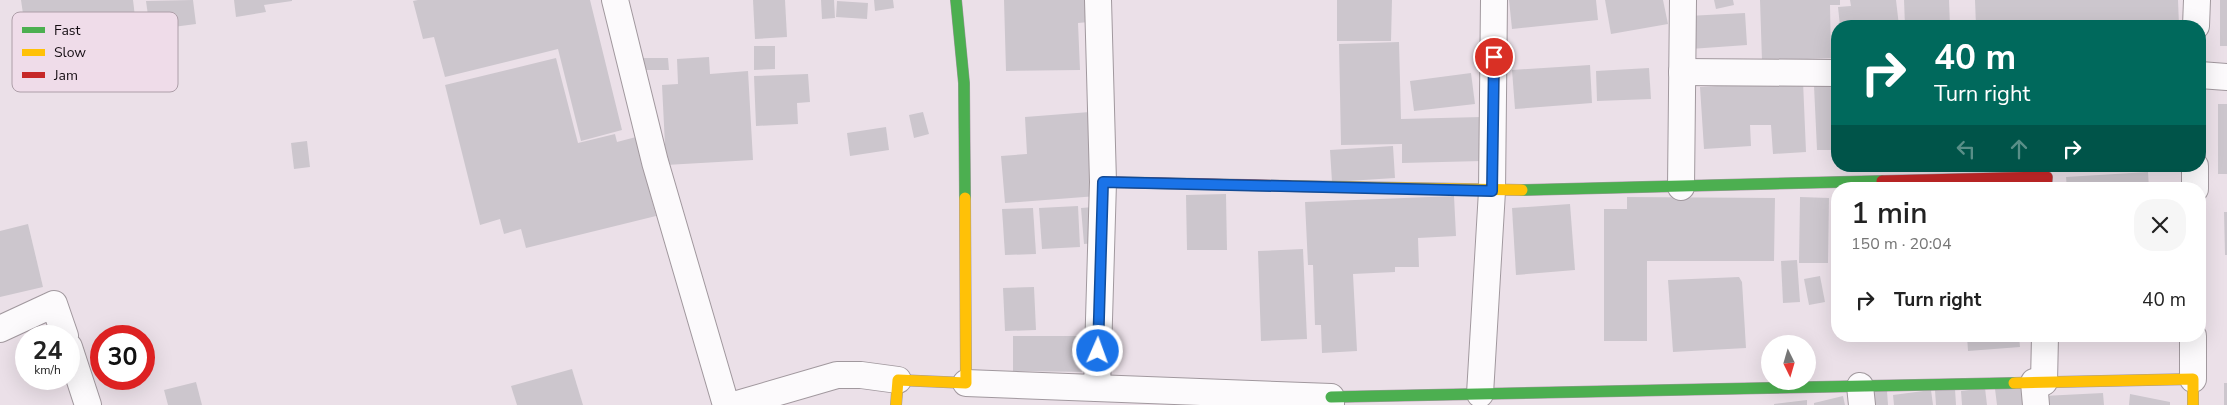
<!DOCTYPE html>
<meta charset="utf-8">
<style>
body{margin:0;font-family:"Nunito Sans",sans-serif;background:#f6f6f6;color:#222;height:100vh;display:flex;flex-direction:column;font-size:19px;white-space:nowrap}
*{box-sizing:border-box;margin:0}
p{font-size:16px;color:#767676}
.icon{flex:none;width:28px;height:28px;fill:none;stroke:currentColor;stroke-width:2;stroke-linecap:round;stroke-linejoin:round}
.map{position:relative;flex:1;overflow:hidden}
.side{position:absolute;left:1831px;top:182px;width:375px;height:160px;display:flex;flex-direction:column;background:#fff;border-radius:20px;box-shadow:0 5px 20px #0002}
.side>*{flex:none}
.hud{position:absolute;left:1831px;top:20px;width:375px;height:152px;border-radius:20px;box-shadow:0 5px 20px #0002;background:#00695c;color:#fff;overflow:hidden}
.needle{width:32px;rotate:175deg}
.fabs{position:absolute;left:1761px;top:335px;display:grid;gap:10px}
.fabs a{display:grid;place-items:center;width:55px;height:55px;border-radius:50%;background:#fff;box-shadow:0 5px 20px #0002;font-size:25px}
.speed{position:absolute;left:15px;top:325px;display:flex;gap:10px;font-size:25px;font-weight:700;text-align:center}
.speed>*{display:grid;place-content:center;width:65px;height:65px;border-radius:50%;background:#fff;box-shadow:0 5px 20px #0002;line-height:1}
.speed small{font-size:12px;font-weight:400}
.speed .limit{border:8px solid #d22;background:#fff;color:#111}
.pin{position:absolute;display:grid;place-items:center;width:42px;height:42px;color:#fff;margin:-21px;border:2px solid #fff;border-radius:50%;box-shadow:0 1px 5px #0007}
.me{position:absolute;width:55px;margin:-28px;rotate:2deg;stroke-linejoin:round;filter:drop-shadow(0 0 4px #0008)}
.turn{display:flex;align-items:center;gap:18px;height:105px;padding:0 20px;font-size:22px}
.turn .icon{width:65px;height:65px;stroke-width:2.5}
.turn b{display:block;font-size:35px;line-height:42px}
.lanes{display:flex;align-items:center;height:48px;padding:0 20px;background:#0003;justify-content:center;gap:25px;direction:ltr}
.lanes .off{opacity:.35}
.round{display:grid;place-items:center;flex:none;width:52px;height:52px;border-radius:20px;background:#f6f6f6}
.overview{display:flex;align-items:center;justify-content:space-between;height:85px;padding:0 20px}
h1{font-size:30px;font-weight:600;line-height:38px}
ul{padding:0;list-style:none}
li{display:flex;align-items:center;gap:15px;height:65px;padding:0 20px}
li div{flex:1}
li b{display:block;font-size:19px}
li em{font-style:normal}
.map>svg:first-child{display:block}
.building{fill:#ccc6cd}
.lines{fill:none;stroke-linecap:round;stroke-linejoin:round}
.street-casing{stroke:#a1989e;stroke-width:28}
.fast-casing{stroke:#a1989e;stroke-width:12}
.slow-casing{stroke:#a1989e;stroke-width:12}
.jam-casing{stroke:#a1989e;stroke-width:12}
.street{stroke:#fcfafc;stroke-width:26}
.fast{stroke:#4caf50;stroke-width:11}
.slow{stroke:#ffc107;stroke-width:11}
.jam{stroke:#c62828;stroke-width:11}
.route-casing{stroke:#114b97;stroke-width:12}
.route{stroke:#1a73e8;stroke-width:9}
.key{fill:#efdce9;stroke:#ad9ea8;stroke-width:1}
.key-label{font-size:14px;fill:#140d12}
</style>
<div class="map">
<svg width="2227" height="405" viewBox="0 0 2227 405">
<rect width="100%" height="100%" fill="#ebe0e8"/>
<g class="building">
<polygon points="21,0 133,0 137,33 28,49"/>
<polygon points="193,0 196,24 150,30 146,1"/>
<polygon points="234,0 292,0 292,1 264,5 266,12 236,17"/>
<polygon points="418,0 590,0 622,130 581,141 558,49 445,77 434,37 423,39 413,1"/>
<polygon points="753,0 785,0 787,37 755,39"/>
<polygon points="821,0 834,0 835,18 822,19"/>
<polygon points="874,0 893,0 894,8 875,11"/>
<polygon points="1004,0 1089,0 1089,22 1078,23 1080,70 1006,71"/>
<polygon points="1337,0 1392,0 1391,41 1337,41"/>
<polygon points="1509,0 1596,0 1598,20 1512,29"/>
<polygon points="1605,0 1663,0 1668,24 1611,34"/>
<polygon points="1714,0 1733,0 1734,5 1716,9"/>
<polygon points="1760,0 1840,0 1840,5 1830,5 1831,58 1762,61"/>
<polygon points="1850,0 1896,0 1899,26 1840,26 1838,7 1851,6"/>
<polygon points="1904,0 1949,0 1950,26 1905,26"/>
<polygon points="1975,0 2178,0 2179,26 2041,26 2041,24 1976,26"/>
<rect x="2220" y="0" width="7" height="46"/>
<polygon points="837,1 868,3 867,19 836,17"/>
<polygon points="1745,13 1747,45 1690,49 1688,16"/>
<polygon points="1399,42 1401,119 1481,117 1482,161 1402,163 1402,144 1341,145 1339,44"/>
<polygon points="754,46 775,46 775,69 754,70"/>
<polygon points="709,57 710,74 748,71 753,160 666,165 662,85 678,84 677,59"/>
<polygon points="556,58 578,143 615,134 617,142 636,137 656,216 526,248 521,229 504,234 500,219 480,225 445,85"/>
<polygon points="638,58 668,58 669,70 639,70"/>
<polygon points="1590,65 1592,103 1515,109 1512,70"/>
<polygon points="1649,68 1651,99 1597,101 1596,71"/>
<polygon points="1471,73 1475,104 1414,111 1410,81"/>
<polygon points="808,74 810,102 797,103 798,124 756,126 754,76"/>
<polygon points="1803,81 1806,152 1773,154 1771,125 1750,125 1751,146 1704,149 1700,87"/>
<polygon points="1838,85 1838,150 1817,150 1814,86"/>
<rect x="2218" y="104" width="9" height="70"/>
<polygon points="923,112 929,134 914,138 909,115"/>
<polygon points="1090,112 1097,196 1005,203 1001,156 1027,154 1025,117"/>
<polygon points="886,127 889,150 850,156 847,133"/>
<polygon points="307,141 310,167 294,169 291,143"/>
<polygon points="1393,146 1395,178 1332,182 1330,150"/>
<polygon points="2061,166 2115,166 2115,168 2061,171"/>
<polygon points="2148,172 2149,189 2067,189 2066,177"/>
<polygon points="1226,194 1227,250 1187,250 1186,195"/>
<polygon points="1454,196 1456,236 1418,238 1419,267 1395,267 1395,272 1353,274 1357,351 1322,353 1321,325 1315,325 1313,265 1308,265 1305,202"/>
<polygon points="1627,197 1775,198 1774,261 1647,261 1647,341 1604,341 1604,209 1627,209"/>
<polygon points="1800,197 1829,198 1828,263 1799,263"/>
<polygon points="1570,204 1575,270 1516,275 1512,208"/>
<polygon points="1078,206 1080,247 1042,249 1039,208"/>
<polygon points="1094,207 1096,243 1084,244 1081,208"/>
<polygon points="1033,208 1036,254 1005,255 1002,209"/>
<polygon points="2224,212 2227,212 2227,255 2225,255"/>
<polygon points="28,224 43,287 0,297 0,231"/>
<polygon points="1303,249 1307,339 1261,341 1258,251"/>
<polygon points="1831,258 1838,258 1838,331 1834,331"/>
<polygon points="1797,260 1800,302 1783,303 1781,261"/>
<polygon points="1820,276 1825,302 1809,305 1804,279"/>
<polygon points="1739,277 1742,282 1746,348 1673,352 1668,280"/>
<polygon points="1034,287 1036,330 1005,331 1003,288"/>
<polygon points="1013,336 1090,336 1090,372 1013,371"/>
<polygon points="1967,336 2019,336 2020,347 1968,351"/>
<polygon points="572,369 583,405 517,405 511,386"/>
<polygon points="196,382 202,405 168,405 164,390"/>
<rect x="2224" y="383" width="3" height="22"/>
<polygon points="2025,387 2027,405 1997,405 1995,389"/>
<polygon points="1985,388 1987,405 1962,405 1961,391"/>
<polygon points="1955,389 1956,405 1936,405 1935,390"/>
<polygon points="1931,390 1933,405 1894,405 1893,395"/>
<polygon points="1887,391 1888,405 1868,405 1868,392"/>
<polygon points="2103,393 2104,405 2044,405 2043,396"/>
<polygon points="2130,394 2170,402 2170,405 2129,405"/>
<polygon points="1843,396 1845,405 1814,405 1814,403"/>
<polygon points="1807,400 1807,405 1774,405 1774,404"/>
</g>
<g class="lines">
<defs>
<g id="street">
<polyline points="615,0 655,162 726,405"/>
<polyline points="2196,26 2197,0"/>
<polyline points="1682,72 1838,73"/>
<polyline points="2200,75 2227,77"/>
<polyline points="1681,187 1683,0"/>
<polyline points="2195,189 2195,166"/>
<polyline points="0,329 54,304 65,336"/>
<polyline points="69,347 88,405"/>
<polyline points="2193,379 2193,336"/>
<polyline points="2034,382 2036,405"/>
<polyline points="2044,382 2045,336"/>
<polyline points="966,383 1331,397 1331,405"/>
<polyline points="1860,386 1862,405"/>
<polyline points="1097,388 1103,182 1098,0"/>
<polyline points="1480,394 1492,191 1494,0"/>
<polyline points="734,405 837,375 861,375 898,380"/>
</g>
<g id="fast">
<polyline points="956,0 964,83 965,198"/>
<polyline points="1522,190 1882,181"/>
<polyline points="1331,397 2014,383"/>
</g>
<g id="slow">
<polyline points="1290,186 1522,190"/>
<polyline points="2014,383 2193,379 2193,405"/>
<polyline points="896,405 898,380 966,383 965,198"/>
</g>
<g id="jam">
<polyline points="1882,181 2047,177 2046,189"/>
<polyline points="1103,182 1290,186"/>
</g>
</defs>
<use href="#street" class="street-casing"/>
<use href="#fast" class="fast-casing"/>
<use href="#slow" class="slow-casing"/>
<use href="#jam" class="jam-casing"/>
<use href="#street" class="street"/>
<use href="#fast" class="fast"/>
<use href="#slow" class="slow"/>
<use href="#jam" class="jam"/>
</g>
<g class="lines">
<defs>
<polyline id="route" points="1098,351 1103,182 1492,191 1494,57"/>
</defs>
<use href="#route" class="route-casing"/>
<use href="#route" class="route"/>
</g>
<rect x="12" y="12" width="166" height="80" rx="8" class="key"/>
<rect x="22" y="27" width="23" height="6" fill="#4caf50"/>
<rect x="22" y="49" width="23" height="7" fill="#ffc107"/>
<rect x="22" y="72" width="23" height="6" fill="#c62828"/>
<g class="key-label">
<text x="54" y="35">Fast</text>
<text x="54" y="57">Slow</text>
<text x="54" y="80">Jam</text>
</g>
</svg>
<div class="fabs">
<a><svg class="needle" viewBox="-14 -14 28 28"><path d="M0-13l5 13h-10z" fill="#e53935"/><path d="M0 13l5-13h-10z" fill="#767676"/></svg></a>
</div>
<div class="speed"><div>24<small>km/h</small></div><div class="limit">30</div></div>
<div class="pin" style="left:1494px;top:57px;background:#d93025"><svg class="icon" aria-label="arrive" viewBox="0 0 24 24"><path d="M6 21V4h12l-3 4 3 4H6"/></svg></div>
<svg class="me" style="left:1098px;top:351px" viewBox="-20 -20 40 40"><circle r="17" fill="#1a73e8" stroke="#fff" stroke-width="3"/><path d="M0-11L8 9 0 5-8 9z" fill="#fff"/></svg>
<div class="hud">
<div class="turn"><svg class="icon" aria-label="right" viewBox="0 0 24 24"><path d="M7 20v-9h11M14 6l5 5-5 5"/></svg><div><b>40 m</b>Turn right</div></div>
<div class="lanes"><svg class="icon off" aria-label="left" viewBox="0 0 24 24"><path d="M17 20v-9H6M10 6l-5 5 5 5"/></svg><svg class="icon off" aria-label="ahead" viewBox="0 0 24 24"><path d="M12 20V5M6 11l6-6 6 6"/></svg><svg class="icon" aria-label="right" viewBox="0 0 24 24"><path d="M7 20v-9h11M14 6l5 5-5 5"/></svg></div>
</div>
<section class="side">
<div class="overview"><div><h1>1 min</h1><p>150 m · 20:04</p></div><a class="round"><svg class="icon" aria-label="close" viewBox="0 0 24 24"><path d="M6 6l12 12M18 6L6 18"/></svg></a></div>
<ul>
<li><svg class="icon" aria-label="right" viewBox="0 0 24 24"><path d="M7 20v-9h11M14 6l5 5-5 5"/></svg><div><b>Turn right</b></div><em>40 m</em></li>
</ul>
</section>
</div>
